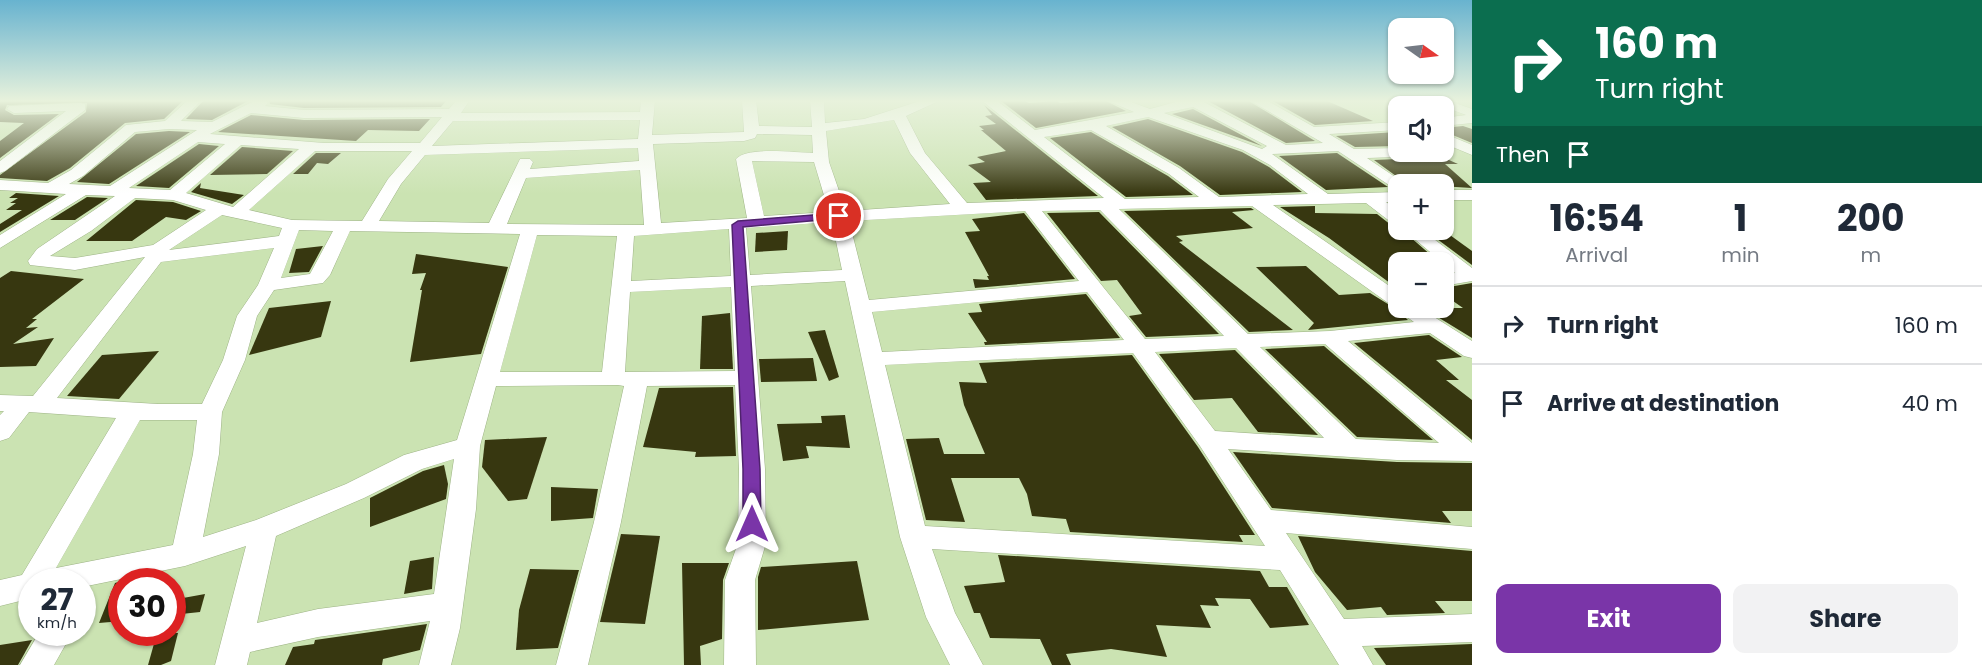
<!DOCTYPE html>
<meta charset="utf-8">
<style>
body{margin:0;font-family:Poppins,sans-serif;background:#f2f2f3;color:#1f2937;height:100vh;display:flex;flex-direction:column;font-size:22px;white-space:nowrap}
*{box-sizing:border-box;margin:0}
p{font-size:20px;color:#747a83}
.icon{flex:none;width:33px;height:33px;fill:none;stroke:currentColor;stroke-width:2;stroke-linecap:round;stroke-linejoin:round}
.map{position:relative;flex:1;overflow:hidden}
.details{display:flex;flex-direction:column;background:#fff;width:510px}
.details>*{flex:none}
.guide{background:#0b6e4f;color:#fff;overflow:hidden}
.needle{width:39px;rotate:104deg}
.controls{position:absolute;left:1388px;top:18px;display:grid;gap:12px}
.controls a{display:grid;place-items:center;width:66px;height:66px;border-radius:12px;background:#fff;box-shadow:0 2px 4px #0004;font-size:30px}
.speed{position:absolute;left:18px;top:568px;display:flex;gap:12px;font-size:30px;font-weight:700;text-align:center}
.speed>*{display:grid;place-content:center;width:78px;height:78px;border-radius:50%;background:#fff;box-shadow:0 2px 4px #0004;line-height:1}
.speed small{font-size:15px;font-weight:400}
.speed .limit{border:9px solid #d22;background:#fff;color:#111}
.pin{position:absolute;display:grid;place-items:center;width:51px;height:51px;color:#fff;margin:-26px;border:3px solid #fff;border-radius:50%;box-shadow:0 2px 6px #0007}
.me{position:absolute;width:66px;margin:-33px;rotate:0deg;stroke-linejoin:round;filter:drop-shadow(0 0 4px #0008)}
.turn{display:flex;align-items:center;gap:21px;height:126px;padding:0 24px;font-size:27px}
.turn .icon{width:78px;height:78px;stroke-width:2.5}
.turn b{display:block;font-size:42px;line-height:51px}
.then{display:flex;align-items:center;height:57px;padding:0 24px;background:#0003;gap:12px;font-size:22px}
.eta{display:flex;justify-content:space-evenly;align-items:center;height:102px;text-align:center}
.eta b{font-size:36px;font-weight:700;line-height:42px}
.cta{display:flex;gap:12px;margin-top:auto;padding:12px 24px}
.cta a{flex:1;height:69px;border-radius:12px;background:#7a35a8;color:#fff;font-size:24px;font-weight:700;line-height:69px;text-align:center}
.cta a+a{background:#f2f2f3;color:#1f2937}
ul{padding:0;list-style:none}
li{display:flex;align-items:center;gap:18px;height:78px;padding:0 24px;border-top:2px solid #e0e1e3}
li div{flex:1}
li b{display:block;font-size:22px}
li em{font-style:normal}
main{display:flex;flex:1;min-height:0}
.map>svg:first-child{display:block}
.building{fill:#373710}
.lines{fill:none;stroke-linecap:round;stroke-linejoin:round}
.minor-casing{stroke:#9db385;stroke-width:1}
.minor{fill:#fff;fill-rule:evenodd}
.route{fill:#7a35a8;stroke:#4f226d;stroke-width:1.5}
</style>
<main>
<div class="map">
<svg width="1472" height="665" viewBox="0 0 1472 665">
<rect width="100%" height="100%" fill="#cbe3b2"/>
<g class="building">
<polygon points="14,100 184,100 164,119 125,123 70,168 47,181 0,178 0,175 86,112 87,103 7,105 5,110 14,115 59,114 0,158 0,141 24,123 0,122 0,101"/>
<polygon points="204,100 250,100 212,120 186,119"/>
<polygon points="269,100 447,100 441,107 304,108 270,104"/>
<polygon points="1023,100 1029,103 1056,101 1060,103 1104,100 1126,111 1036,128 1001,101"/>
<polygon points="1206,100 1247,100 1315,141 1286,143"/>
<polygon points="1271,100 1325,100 1373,121 1315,125"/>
<polygon points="984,105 1098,196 986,200 973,183 991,182 968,165 985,162 977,157 1006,151 981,130 984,130 979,126 996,124 985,116 992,115"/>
<polygon points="1193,109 1262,146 1172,114"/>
<polygon points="251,115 304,120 430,119 419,131 368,130 356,141 218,132"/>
<polygon points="1148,119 1242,152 1269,167 1302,192 1220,195 1180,166 1112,127"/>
<polygon points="1463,126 1472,129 1472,143 1443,131 1443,128"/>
<polygon points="169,131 190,132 109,184 77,182 136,134"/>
<polygon points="1091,132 1168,176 1193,195 1126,197 1050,138"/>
<polygon points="1396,132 1398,134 1398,146 1355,147 1336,136"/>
<polygon points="199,144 219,146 169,188 136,186"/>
<polygon points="242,147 293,151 267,174 210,175"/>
<polygon points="1431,152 1458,164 1445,164 1472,188 1407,184 1374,160 1422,158"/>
<polygon points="316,153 341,153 328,164 317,163 308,174 293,174"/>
<polygon points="1337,153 1388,187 1326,190 1279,156"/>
<polygon points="201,183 200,188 244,195 232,204 191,192"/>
<polygon points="16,193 59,196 0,232 0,224 22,210 6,210 16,203 10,203 18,198 9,198"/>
<polygon points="87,197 108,198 75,220 50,220"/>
<polygon points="136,200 173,202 201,211 186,220 166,217 132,241 86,241"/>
<polygon points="1315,206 1315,213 1377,214 1391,225 1398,226 1398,230 1402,230 1439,262 1398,262 1398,289 1329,238 1280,207"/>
<polygon points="1251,208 1254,210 1232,212 1253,228 1176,236 1183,241 1179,242 1293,330 1249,332 1124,211"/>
<polygon points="1099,212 1219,334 1146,337 1129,316 1142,314 1117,280 1101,281 1047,213"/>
<polygon points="1024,213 1075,279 975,288 973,279 989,280 987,276 989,276 965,232 980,231 972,219"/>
<polygon points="1425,230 1443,230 1472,251 1472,265"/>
<polygon points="788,231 787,250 755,252 756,233"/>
<polygon points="323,246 309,272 289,273 296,249"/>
<polygon points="416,254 508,267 481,354 410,362 422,290 420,290 426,273 412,274"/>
<polygon points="1306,266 1339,295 1370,293 1396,309 1408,320 1308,330 1314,323 1256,267"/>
<polygon points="11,271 84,279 32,319 37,319 26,328 38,327 13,344 54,338 36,366 0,367 0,278"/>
<polygon points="1472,283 1472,338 1423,308 1463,308 1443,294 1443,288"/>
<polygon points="1086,294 1120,338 985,345 984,342 987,342 968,313 982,312 979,304"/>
<polygon points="331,301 321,337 249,355 269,308"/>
<polygon points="730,313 733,369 700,369 702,316"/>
<polygon points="825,330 839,377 829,381 808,332"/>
<polygon points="1429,335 1462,357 1436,360 1459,380 1446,380 1472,400 1472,440 1354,343"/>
<polygon points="1324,346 1433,440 1357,437 1265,349"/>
<polygon points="1235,350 1318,435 1258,432 1232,398 1194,400 1159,354"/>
<polygon points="159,351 119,399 67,396 102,355"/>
<polygon points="1132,355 1198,447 1255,535 1239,535 1243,542 1070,532 1066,519 1032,516 1027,494 1019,478 951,478 965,522 926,520 906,439 939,438 944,454 985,454 964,405 959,382 987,383 979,363"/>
<polygon points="813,358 817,381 761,382 759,359"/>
<polygon points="733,387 736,456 695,457 696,452 643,447 659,388"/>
<polygon points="845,415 850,448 806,446 809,458 783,461 777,424 822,423 821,416"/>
<polygon points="547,437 527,499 508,501 482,467 485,440"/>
<polygon points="1233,452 1397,462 1472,463 1472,511 1442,511 1451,523 1272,508"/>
<polygon points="444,465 448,484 446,499 370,527 370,498 423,471"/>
<polygon points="551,487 598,489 593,518 551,521"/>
<polygon points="621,534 660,536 645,624 600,622"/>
<polygon points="1298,536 1472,551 1472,601 1435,601 1445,613 1387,615 1381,607 1347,610 1315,572"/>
<polygon points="998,555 1260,571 1269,587 1287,587 1309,625 1270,628 1250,599 1215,598 1219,606 1200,605 1211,628 1156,625 1167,657 1111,649 1066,654 1071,665 1052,665 1040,639 990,638 980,613 974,613 964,586 1005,582"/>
<polygon points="434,557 432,589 404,594 410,561"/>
<polygon points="857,561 869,620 758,630 758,577 761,567"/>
<polygon points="682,563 729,563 723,580 722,639 700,646 701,665 684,665"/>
<polygon points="530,569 579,570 558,648 516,650 519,610"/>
<polygon points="122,581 122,621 99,623 115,583"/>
<polygon points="205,594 200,612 172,615 172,600"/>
<polygon points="427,624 420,650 383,659 382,665 285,665 293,647 314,644 315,640"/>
<polygon points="157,633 178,633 171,661 161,665 148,665"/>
<polygon points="32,640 18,665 0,665 0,645"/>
<polygon points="1472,644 1472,665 1386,665 1374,648"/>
</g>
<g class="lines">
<defs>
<g id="minor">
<path d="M188,100H202L181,121L212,122L256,100H266L268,103L265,106L304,110L449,109L457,100H470L461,113L640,112L641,100H655L652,135L744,132L742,100H756L759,126L812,127L810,100H824L825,123L864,119L923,100H941L906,116L925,153L967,203L1104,198L981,100H996L1035,130L1134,112L1106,100H1126L1150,109L1183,100H1200L1286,145L1323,143L1249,100H1266L1314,127L1398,122V130L1329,134L1354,149L1398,148V152H1429L1422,156L1367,158L1404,183L1405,184H1398V191L1338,151L1272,154L1328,194L1398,192V202H1386L1398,211V224L1392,223L1366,203L1273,205L1398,292V308H1420L1472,341V358L1464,356L1430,333L1348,341L1472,443V461L1397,460L1228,449L1271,510L1472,527V549L1286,533L1344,619L1472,614V642L1362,646L1373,665H1339L1280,570L932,549L955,613L983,665H950L926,617L900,537L845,281L751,286L765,469L766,543L755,580L756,665H724L725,580L738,543L739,469L735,385L647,386L621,522L588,665H556L594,522L624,386L618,385L496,386L480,446L476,509L460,628L451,665H419L430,621L318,637L250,652L247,665H215L246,546L185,566L82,587V582H32V598L0,606V580L22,575L116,418L29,412L9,438L0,441V415L4,411H0V395L33,396L145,257L75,270L30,265L28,261L37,249L115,196L86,195L0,248V235L66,194L0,190V180L48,183L71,170L126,125L165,121ZM1193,107L1267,146L1262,149L1164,113ZM251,113L304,118L442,117L420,143H324L210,134ZM1148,117L1243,150L1270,165L1308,194L1219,197L1179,168L1106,126ZM640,120L638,139L432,146L453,121ZM894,120L910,153L950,204L846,211L829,162L826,131ZM169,129L197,130L110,186L69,184L83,176L135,132ZM1091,130L1169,174L1199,197L1125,199L1044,137ZM757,134L812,135L813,153C795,153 748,146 736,159L747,218L661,223L653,144L744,141L755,138ZM198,142L225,144L170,190L129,188ZM241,145L299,149L233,207L186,193ZM638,148L639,161L530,169L533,162L530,159H520L489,223L379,221L401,184L425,155ZM315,151H412L388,179L362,221L292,220L249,210ZM752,161L814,162L829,212L764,216ZM640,170L644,225L507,224L526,178ZM135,198L173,200L206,210L153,245L75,258L50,256L91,231ZM1252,206L1391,305L1398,307L1400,312L1414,322L1330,331L1248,334L1119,209ZM1100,210L1224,336L1145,339L1042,211ZM1025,211L1079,281L869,300L849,221ZM222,215L282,228L279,236L169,250ZM832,222L842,270L750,275L746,228ZM729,229L731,276L631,281L634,236ZM299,230L333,231L310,274L281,278ZM350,231L520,234L457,440L404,455L346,484L256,520L203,537L219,454L222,412L245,360L257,316L274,290L323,283L330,275ZM537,235L617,236L602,372H500ZM274,248L258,285L237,316L223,360L202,404H158L57,398L161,262ZM731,287L735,371L625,372L630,292ZM1087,292L1124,340L882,352L872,312ZM1325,344L1439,443L1356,439L1260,347ZM1236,348L1324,438L1215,431L1155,352ZM1133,353L1200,446L1265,546L925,526L885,365ZM140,420H197L193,454L173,545L56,568ZM454,459L434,594L318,609L257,623L276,536L364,498L422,469Z"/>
<polygon points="1426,100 1447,100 1472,109 1472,123 1443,126 1443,118 1466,115"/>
<polygon points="80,103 85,104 85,110 5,171 0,173 0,161 66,111 14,113 7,109 9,106"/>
<polygon points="1443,133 1472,145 1472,155 1443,143"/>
<rect x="1443" y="190" width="29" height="10"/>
<polygon points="1404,230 1422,230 1472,268 1472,281 1443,286 1443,274 1455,273"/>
<polygon points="39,633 72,633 54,665 20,665"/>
</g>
</defs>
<use href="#minor" class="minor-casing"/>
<use href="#minor" class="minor"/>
</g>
<linearGradient id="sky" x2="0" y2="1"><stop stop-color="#68b3cf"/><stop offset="0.52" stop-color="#e8f2dc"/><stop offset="1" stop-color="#e8f2dc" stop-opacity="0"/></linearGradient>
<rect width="1472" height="194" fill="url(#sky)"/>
<polygon class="route" points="839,213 844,216 843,218 743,227 760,469 761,524 759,529 746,529 743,524 743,469 732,225 738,221"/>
</svg>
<div class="controls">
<a><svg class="needle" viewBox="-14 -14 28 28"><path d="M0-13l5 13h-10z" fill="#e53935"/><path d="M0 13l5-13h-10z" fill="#747a83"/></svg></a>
<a><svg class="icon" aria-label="sound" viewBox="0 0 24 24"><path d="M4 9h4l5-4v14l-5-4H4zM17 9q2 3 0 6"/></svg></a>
<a>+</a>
<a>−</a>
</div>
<div class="speed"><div>27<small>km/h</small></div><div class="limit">30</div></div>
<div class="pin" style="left:839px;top:216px;background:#d93025"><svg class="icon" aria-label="arrive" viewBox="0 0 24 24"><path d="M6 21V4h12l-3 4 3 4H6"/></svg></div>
<svg class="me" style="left:752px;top:524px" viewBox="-20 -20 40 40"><path d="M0-17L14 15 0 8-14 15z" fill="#7a35a8" stroke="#fff" stroke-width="4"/></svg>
</div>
<section class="details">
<div class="guide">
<div class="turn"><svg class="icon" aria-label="right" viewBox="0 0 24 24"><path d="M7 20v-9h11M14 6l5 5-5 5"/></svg><div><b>160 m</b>Turn right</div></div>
<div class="then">Then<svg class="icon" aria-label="arrive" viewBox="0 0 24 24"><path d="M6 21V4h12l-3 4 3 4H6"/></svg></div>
</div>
<div class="eta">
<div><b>16:54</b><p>Arrival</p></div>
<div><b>1</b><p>min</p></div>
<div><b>200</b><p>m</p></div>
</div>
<ul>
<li><svg class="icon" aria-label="right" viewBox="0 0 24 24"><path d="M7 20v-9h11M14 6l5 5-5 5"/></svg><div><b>Turn right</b></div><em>160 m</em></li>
<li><svg class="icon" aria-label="arrive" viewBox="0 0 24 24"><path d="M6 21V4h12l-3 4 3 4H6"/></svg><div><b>Arrive at destination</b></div><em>40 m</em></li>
</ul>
<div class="cta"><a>Exit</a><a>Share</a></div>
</section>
</main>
